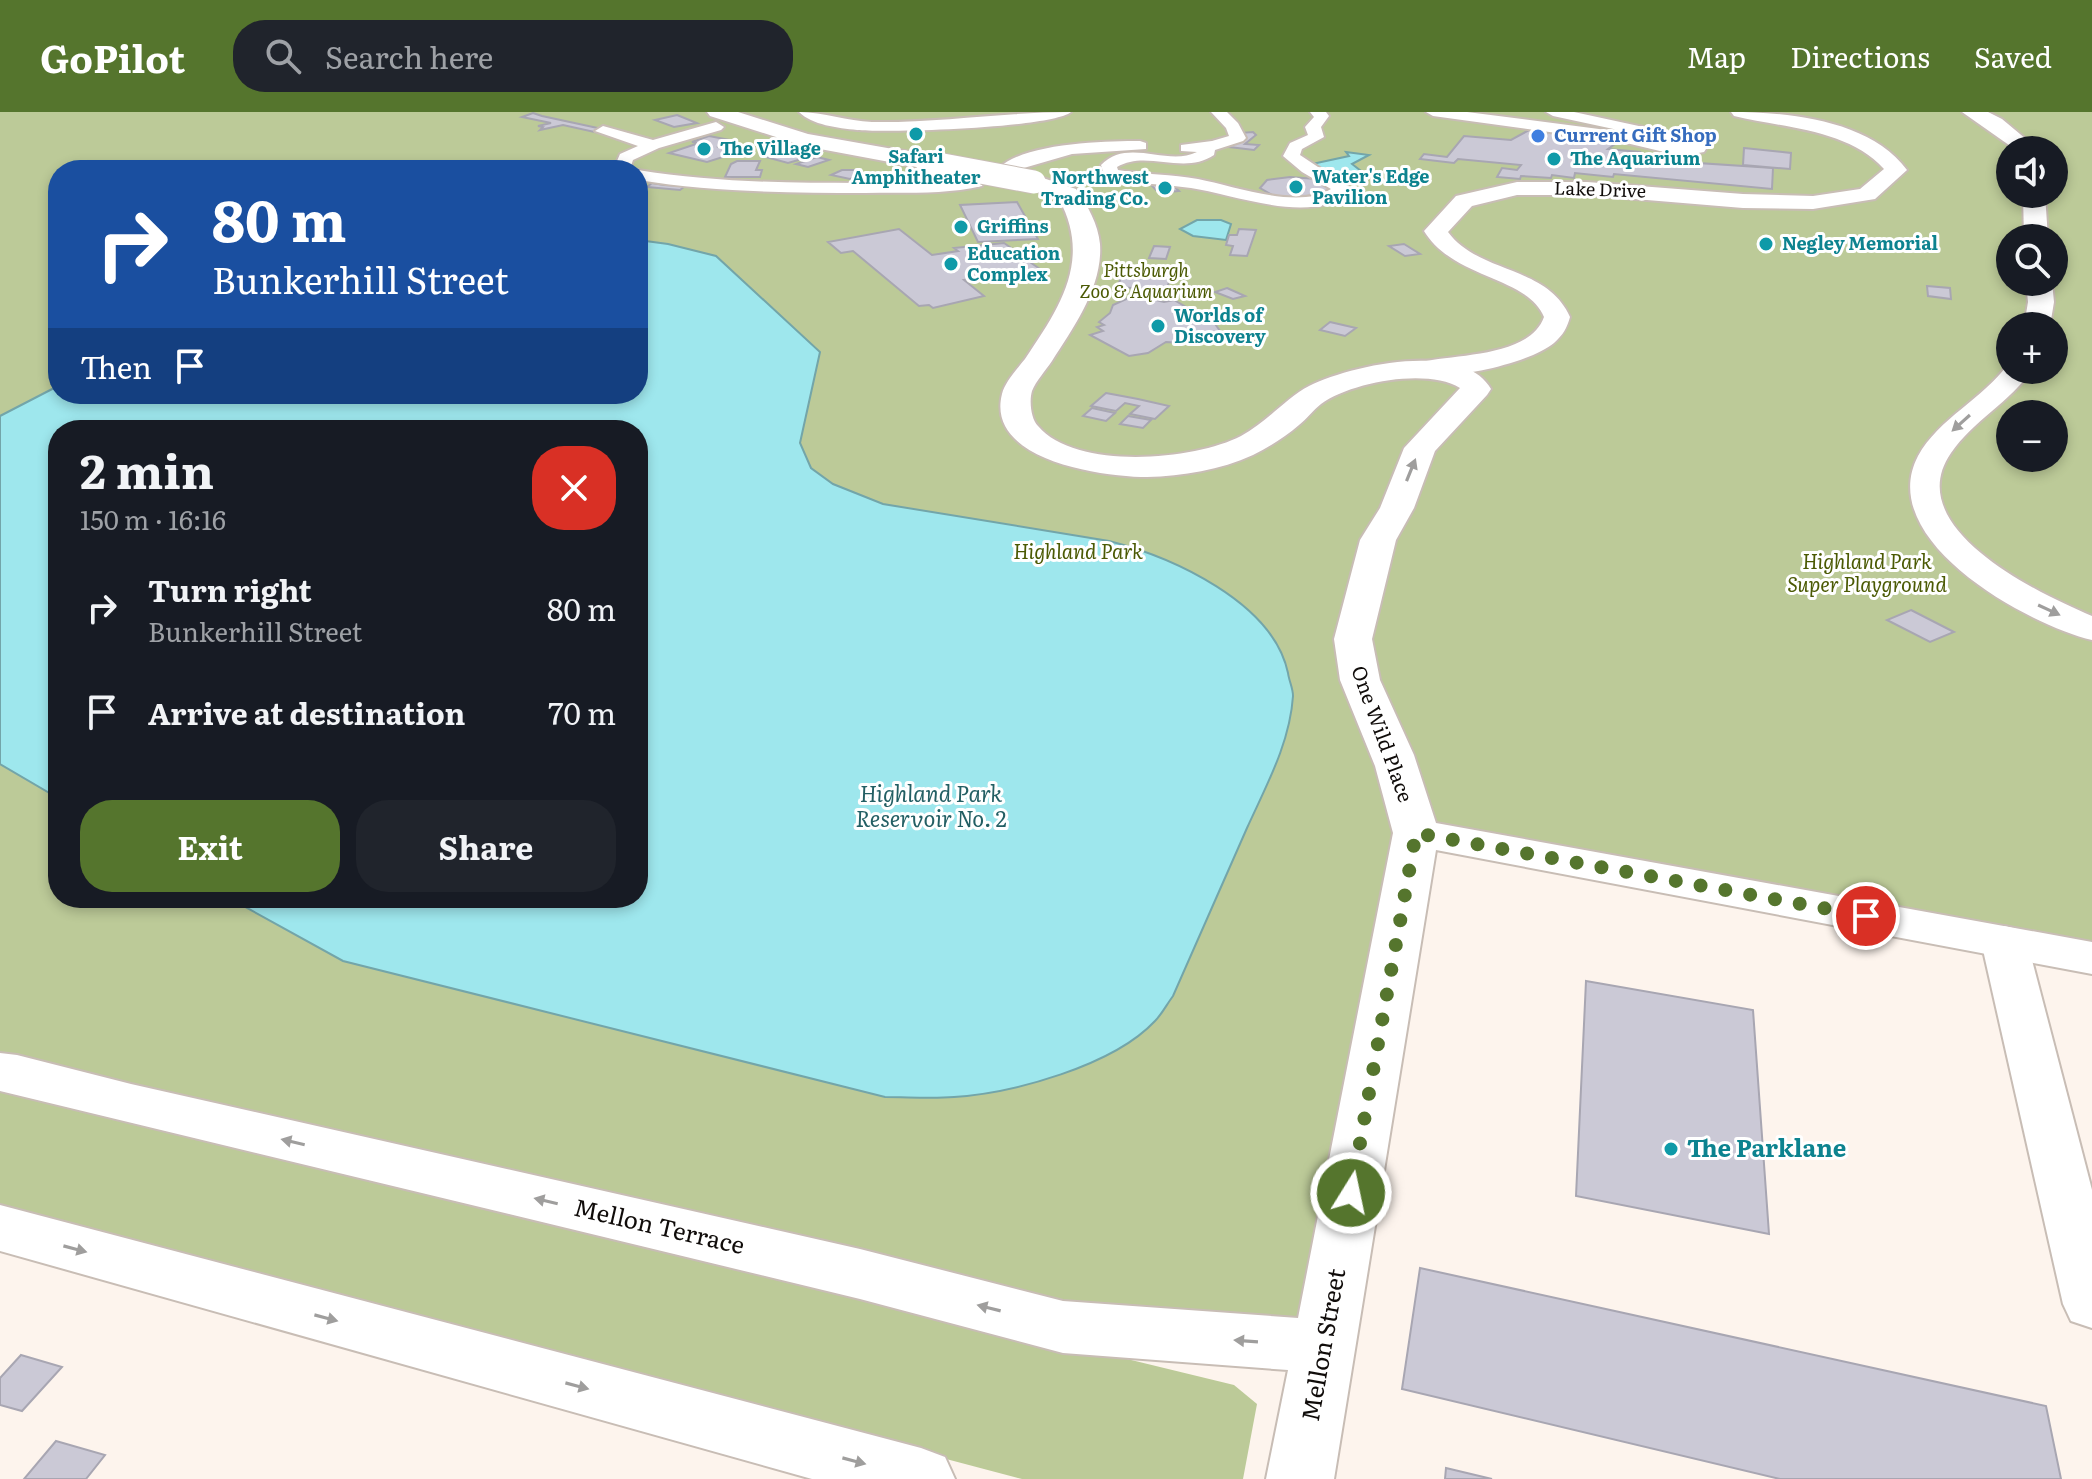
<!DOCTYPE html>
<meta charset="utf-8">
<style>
body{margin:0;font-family:Literata,serif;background:#20242c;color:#f1f3f6;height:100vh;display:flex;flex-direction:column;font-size:30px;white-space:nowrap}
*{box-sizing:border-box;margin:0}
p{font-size:26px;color:#9ea1a6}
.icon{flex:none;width:44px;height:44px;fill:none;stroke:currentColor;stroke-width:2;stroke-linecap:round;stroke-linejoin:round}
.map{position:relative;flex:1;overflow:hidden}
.drawer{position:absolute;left:48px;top:308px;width:600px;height:488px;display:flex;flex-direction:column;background:#171b24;border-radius:32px;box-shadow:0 4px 12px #0003}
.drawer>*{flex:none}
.banner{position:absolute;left:48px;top:48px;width:600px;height:244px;border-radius:32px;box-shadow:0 4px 12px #0003;background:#1a4fa0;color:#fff;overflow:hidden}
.fabs{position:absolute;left:1996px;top:24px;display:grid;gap:16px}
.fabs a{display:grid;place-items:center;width:72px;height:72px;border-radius:50%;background:#171b24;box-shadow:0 4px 12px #0003;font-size:40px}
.pin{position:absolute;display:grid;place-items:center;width:68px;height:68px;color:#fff;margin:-34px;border:4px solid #fff;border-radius:50%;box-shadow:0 2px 8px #0007}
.me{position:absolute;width:88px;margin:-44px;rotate:10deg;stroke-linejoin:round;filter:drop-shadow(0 0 6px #0008)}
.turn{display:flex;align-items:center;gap:28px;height:168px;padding:0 32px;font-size:36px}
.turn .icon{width:104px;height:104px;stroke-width:2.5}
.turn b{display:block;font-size:56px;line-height:68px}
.then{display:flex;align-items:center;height:76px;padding:0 32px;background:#0003;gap:16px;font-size:30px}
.round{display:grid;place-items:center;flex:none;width:84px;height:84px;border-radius:32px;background:#20242c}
.headline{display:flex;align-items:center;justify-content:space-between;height:136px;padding:0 32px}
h1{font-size:48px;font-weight:700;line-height:60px}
.primary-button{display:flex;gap:16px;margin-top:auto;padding:16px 32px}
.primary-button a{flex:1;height:92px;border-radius:32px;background:#55752d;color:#fff;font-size:32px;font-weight:700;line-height:92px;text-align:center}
.primary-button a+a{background:#20242c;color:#f1f3f6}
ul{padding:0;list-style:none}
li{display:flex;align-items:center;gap:24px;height:104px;padding:0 32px}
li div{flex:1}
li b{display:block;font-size:30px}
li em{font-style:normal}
header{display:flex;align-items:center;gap:48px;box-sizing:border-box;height:112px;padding:0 40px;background:#55752d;color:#fff}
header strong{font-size:38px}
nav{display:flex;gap:44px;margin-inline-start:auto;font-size:28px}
.search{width:560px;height:72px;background:#20242c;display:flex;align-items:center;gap:20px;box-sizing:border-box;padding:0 28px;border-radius:32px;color:#9ea1a6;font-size:30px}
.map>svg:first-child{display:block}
.green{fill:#bcca98;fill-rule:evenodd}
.water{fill:#9ee7ed;stroke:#73a5a9;stroke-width:2}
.building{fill:#cbc9d6;stroke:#a8a6b2;stroke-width:2}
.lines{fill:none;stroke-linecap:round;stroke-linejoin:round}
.pedestrian-casing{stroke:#c8bdb5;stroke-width:4}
.minor-casing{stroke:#c8bdb5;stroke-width:4}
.secondary-casing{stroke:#c8bdb5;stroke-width:4}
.pedestrian{fill:#fff;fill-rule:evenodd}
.minor{fill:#fff;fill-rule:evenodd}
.secondary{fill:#fff;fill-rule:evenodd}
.secondary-bridge-casing{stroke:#c8bdb5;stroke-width:25;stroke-linecap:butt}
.secondary-bridge{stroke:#fff;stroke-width:23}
.oneway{fill:#9f9e9d}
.route{stroke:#55752d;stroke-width:14;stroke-dasharray:0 25.2}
.culture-dot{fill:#0f9aa8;stroke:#fff;stroke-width:3}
.shop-dot{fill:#3f7fe0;stroke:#fff;stroke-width:3}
.labels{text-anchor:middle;stroke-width:6;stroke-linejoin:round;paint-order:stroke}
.far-shop-label{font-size:18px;font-weight:bold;fill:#366cbe;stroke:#fff;text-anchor:start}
.far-culture-label{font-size:18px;font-weight:bold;fill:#0d838f;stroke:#fff;text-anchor:start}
.far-street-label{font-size:18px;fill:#100c0a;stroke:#fff}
.far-park-label{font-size:18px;font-style:italic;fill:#4b5a04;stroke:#fff}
.park-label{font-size:20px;font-style:italic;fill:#4b5a04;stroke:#fff}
.street-label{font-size:20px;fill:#100c0a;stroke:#fff}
.water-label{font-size:22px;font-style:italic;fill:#235f64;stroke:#fff}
.near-culture-label{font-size:24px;font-weight:bold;fill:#0d838f;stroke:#fff;text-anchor:start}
.near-street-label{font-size:24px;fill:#100c0a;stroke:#fff}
</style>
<header>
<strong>GoPilot</strong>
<div class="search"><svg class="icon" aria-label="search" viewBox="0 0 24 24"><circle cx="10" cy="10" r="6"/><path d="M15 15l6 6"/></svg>Search here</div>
<nav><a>Map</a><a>Directions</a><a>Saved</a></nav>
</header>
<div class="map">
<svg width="2092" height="1367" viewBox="0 0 2092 1367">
<rect width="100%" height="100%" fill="#fdf4ed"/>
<g class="green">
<path d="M0,0H2092V846L1417,721L1324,1234L1063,1215L0,960ZM2010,38H2054V82H2010ZM58,58H638V282H58ZM2010,126H2054V170H2010ZM2010,214H2054V258H2010ZM2010,302H2054V346H2010ZM58,318H638V786H58Z"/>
<polygon points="0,977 31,980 1234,1273 1257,1292 1243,1367 1022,1367 0,1097"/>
</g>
<g class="water">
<path d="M1346,40L1369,43L1352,52L1361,59C1343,66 1327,64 1312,52L1349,44Z"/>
<polygon points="1197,108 1221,108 1231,112 1226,128 1193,124 1180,117"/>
<path d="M638,128L668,132L716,144L820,240L800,331L811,356L833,372L883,392L1109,429C1172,445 1273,490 1288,561C1289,569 1293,576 1293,584C1290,631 1266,674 1247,716C1222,772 1198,828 1173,884C1167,892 1162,902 1155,909C1113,954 1013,981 954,985C931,987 908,985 885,985L343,849L229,786H638V318H58V686L0,652V304L58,274V282H638Z"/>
</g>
<g class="building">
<polygon points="533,1 542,4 607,18 599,21 563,13 540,18 543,15 538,14 551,11 522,5"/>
<polygon points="677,3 697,11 674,15 655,8"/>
<polygon points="1531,17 1615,32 1608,37 1640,40 1638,47 1773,56 1772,77 1614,62 1613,65 1575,61 1574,66 1552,63 1551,66 1521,64 1520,67 1497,65 1502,56 1517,58 1521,53 1458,47 1454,51 1420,47 1424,42 1447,45 1464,24 1511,28"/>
<polygon points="1253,20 1256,23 1245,32 1259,33 1254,38 1229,35 1242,25 1239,21"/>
<polygon points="709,24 735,29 717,35 741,37 735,38 739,40 707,50 669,41 699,31 692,30"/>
<polygon points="789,36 816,43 788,51 762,44"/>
<polygon points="1744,36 1791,41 1790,57 1743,53"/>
<polygon points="817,45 829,48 808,55 796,52"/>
<polygon points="737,49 760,49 756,58 762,58 760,65 725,65 731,52"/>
<polygon points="842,58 857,58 863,62 850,67 831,63"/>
<polygon points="1290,65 1317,67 1332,75 1326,83 1302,87 1274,84 1260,76 1267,68"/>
<polygon points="652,71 664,73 685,74 680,78 647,75"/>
<polygon points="1170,71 1179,79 1159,81 1150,72"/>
<polygon points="1017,90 1038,127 978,130 960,93"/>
<polygon points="899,117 932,143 958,139 954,136 1004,131 1017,140 1034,138 1044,145 1027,148 1040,157 964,168 984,184 933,196 929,193 919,194 853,139 841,141 828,130"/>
<polygon points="1239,117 1256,118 1247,144 1230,143 1233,134 1226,133 1229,123 1237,123"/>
<polygon points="1404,132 1420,142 1405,144 1389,134"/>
<polygon points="1154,134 1170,135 1166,147 1149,146"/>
<polygon points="1125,157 1173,160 1166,178 1117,175"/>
<polygon points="1927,174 1950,176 1951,187 1928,184"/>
<polygon points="1227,176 1245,184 1233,187 1215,180"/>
<polygon points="1135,183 1164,190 1174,188 1186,195 1180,196 1195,204 1193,206 1210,205 1223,223 1183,231 1166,230 1148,241 1129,244 1090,223 1103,219 1097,215 1104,213 1099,210 1110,201 1113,193"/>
<polygon points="1330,210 1356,216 1345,224 1320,218"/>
<polygon points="1106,281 1138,287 1169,294 1155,307 1130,302 1139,294 1125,291 1116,299 1091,294"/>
<polygon points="1092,296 1115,301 1106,309 1083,304"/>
<polygon points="1128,304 1151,308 1143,316 1120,312"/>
<polygon points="1911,498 1954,520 1930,530 1887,508"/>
<polygon points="1586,869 1753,898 1769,1122 1576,1084"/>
<polygon points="1420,1156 2046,1294 2061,1367 1780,1367 1402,1277"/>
<polygon points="21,1243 62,1255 22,1299 0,1293 0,1266"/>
<polygon points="56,1329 105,1343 86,1367 24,1367"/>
<polygon points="1446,1356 1492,1367 1445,1367"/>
</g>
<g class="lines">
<defs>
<g id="pedestrian">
<path d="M799,0C824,0 847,9 872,10C939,11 1005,0 1071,0C1052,16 888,21 857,18C838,16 812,13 799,0Z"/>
<path d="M1211,0H1227L1238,11L1246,26L1243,29L1215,38L1214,43C1183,64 1147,37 1117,55L1118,58C1145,63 1172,62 1198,67C1234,74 1299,98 1331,77L1302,60L1283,44L1290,31L1308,23L1305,15L1314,5L1310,0H1326L1329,4L1321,15L1324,25L1302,37L1300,43L1351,77C1317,116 1234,82 1191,76C1163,72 1133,72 1105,65L1101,53C1128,25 1167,55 1197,40L1181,39V33L1212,29L1229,24L1226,16Z"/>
<polygon points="1426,0 1467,0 1622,20 1688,33 1553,4 1546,0 1574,0 1699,27 1706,37 1704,40 1681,44 1622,30 1433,4"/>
<polygon points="716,10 724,15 721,18 659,36 633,48 631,54 635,58 614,56 620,42 638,34 595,19 603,14 653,28"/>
<path d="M1140,29L1146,31V37L1072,42L1007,61L999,56C1024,31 1105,29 1140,29Z"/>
<path d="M638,58C711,70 785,71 859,71C898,70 937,72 976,65L984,70L982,74C944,83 904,80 865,81C789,81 713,80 638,68Z"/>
</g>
<g id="minor">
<path d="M1731,0C1788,0 1870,8 1907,58L1875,87L1813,97L1743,96L1587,83H1517L1472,94L1448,120C1479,162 1547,153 1570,205C1567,216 1563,223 1554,231C1530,251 1451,269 1421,262L1417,256L1421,250C1456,242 1530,245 1544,205C1527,164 1453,167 1424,119L1456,84L1517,70H1587L1743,82L1813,84L1860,77L1884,57C1848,17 1783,16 1734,4Z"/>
<polygon points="1962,0 1988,0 2002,7 2039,38 2016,38"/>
<polygon points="2023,82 2045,82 2048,126 2024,126"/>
<polygon points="2026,170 2052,170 2054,190 2050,214 2024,214 2028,190"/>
<path d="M2008,252L2010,258H2032C2010,290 1973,309 1951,341C1899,416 2040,482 2092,504V528C2026,512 1874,428 1918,344C1939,306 1983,287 2008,252Z"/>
<polygon points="2004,814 2021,818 2027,829 2092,1078 2092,1216 2071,1209 2063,1192 1981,829 1987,818"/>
</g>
<g id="secondary">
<polygon points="707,0 738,0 808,22 927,43 938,50 927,57 804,34 710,4"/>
<path d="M1034,63L1076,77C1088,94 1098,112 1100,132C1103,174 1074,215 1052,249C1046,258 1036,269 1032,279C1029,289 1031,307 1038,314C1076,359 1195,348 1241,324C1267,310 1286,286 1309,274C1350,253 1464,228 1491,277L1487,283L1435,339L1414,396L1396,428L1372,527L1380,568L1414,643L1436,711L2092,830V862L1436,738L1334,1367H1266L1288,1258L1063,1241L860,1187L0,979V941L17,943L131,972L860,1137L1063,1189L1298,1206L1393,721L1375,654L1340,568L1334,527L1360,428L1380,396L1404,336L1460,276C1427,256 1352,270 1321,292C1313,298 1307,307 1299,313C1285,325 1269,335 1253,343C1220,358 1183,364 1147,365C1104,365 985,349 1002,282C1005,270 1017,257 1025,247C1060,195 1092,148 1059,87L1026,75L1023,70L1026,65Z"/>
<polygon points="0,1093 921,1336 945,1345 955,1367 812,1367 0,1139"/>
</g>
</defs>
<use href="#pedestrian" class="pedestrian-casing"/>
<use href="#minor" class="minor-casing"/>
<use href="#secondary" class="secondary-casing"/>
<use href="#pedestrian" class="pedestrian"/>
<use href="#minor" class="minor"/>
<use href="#secondary" class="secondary"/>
<defs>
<polyline id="secondary-bridge" points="927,50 1034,70"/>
</defs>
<use href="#secondary-bridge" class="secondary-bridge-casing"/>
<use href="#secondary-bridge" class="secondary-bridge"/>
</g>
<defs><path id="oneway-solid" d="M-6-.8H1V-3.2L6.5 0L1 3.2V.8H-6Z" transform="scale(2)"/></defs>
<g class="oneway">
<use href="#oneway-solid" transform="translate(1961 311) rotate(138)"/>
<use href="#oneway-solid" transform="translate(1411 358) rotate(-68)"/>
<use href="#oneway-solid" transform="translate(2049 498) rotate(25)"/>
<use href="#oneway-solid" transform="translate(293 1030) rotate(-167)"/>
<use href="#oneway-solid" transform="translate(546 1089) rotate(-167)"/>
<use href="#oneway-solid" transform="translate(75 1137) rotate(15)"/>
<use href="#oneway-solid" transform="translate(989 1196) rotate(-166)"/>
<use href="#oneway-solid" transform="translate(326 1206) rotate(15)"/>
<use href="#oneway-solid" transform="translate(1246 1229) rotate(-176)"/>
<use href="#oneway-solid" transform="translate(577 1274) rotate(15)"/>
<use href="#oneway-solid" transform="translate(854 1349) rotate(15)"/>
</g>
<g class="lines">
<polyline class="route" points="1351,1081 1416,721 1866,804"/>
</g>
<g class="culture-dot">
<circle cx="916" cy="22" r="8"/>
<circle cx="704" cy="37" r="8"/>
<circle cx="1554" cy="47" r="8"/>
<circle cx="1296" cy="75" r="8"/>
<circle cx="1165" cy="76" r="8"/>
<circle cx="961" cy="115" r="8"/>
<circle cx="1766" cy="132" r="8"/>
<circle cx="951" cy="152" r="8"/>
<circle cx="1158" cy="214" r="8"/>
<circle cx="1671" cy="1037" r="8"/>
</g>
<circle class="shop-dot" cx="1538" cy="24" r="8"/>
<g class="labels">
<g class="far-shop-label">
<text x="1554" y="30">Current Gift Shop</text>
</g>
<g class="far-culture-label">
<text x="720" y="43">The Village</text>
<text x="916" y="51" text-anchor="middle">Safari<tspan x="916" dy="21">Amphitheater</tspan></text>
<text x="1570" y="53">The Aquarium</text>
<text x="1312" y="71">Water's Edge<tspan x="1312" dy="21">Pavilion</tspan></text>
<text x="1149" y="72" text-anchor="end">Northwest<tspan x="1149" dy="21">Trading Co.</tspan></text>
<text x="977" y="121">Griffins</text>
<text x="1782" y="138">Negley Memorial</text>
<text x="967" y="148">Education<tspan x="967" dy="21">Complex</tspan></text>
<text x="1174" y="210">Worlds of<tspan x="1174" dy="21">Discovery</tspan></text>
</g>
<g class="far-street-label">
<text transform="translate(1600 78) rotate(2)" y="6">Lake Drive</text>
</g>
<g class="far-park-label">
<text x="1146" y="165">Pittsburgh<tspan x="1146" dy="21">Zoo &amp; Aquarium</tspan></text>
</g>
<g class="park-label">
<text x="1078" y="447">Highland Park</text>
<text x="1867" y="457">Highland Park<tspan x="1867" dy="23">Super Playground</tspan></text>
</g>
<g class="street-label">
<text transform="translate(1382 622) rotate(70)" y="7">One Wild Place</text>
</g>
<g class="water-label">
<text x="931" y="690">Highland Park<tspan x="931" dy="25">Reservoir No. 2</tspan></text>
</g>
<g class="near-culture-label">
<text x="1687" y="1045">The Parklane</text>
</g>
<g class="near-street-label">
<text transform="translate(659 1115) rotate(13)" y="8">Mellon Terrace</text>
<text transform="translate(1324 1233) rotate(-80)" y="8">Mellon Street</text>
</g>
</g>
</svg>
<div class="fabs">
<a><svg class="icon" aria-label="sound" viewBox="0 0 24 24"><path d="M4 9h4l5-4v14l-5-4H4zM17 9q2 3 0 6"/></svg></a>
<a><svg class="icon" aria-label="search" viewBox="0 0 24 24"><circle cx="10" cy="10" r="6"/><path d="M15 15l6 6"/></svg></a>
<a>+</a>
<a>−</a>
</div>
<div class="pin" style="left:1866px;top:804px;background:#d93025"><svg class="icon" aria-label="arrive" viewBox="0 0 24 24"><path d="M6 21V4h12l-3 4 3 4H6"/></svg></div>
<svg class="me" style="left:1351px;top:1081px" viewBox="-20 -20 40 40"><circle r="17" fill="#55752d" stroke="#fff" stroke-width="3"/><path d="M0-11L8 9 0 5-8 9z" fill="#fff"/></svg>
<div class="banner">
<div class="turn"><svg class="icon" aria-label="right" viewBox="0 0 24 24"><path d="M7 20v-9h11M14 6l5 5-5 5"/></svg><div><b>80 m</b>Bunkerhill Street</div></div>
<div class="then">Then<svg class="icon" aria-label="arrive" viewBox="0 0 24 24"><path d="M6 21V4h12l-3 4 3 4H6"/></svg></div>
</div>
<section class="drawer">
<div class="headline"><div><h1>2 min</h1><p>150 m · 16:16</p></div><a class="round" style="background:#d93025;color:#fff"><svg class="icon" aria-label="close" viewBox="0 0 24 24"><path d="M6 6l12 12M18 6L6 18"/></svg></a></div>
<ul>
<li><svg class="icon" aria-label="right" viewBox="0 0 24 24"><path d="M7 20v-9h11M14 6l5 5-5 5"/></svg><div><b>Turn right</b><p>Bunkerhill Street</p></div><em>80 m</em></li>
<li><svg class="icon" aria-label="arrive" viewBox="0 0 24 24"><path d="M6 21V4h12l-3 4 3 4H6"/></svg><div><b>Arrive at destination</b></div><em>70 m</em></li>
</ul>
<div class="primary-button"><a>Exit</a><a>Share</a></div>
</section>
</div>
